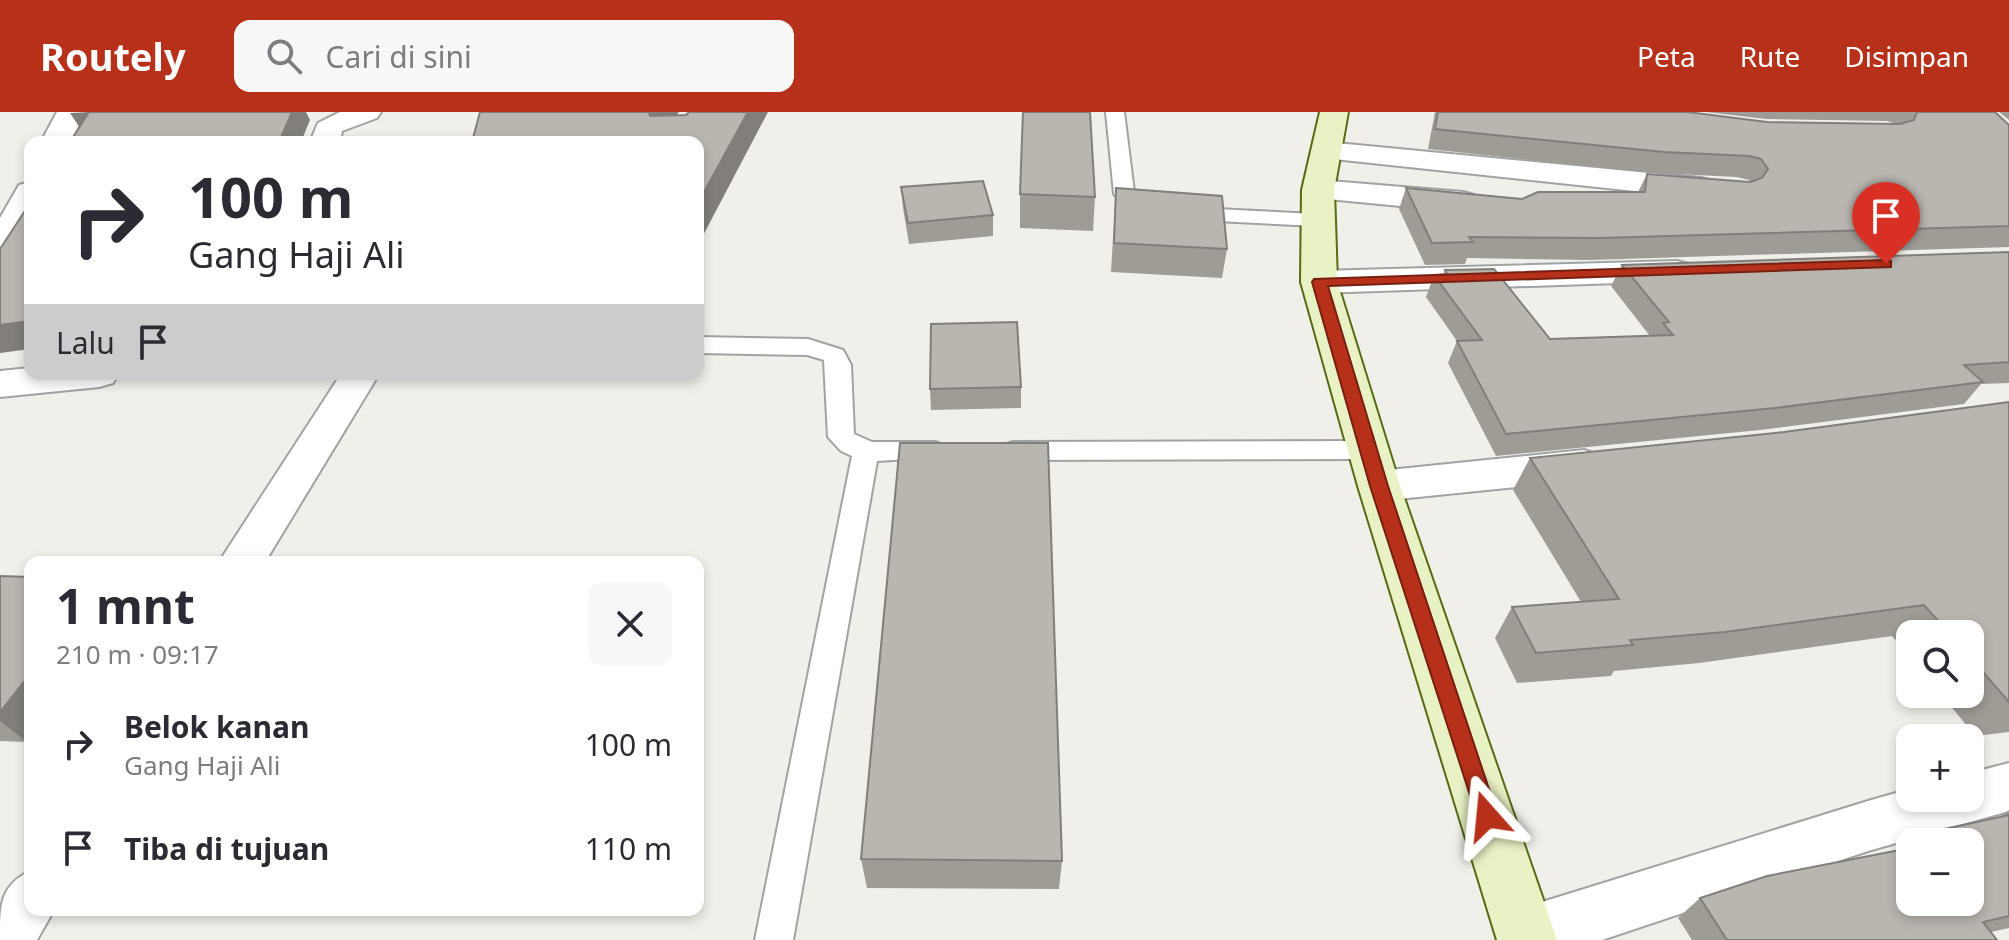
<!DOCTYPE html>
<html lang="id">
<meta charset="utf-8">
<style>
body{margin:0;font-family:"Noto Sans",sans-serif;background:#f7f7f7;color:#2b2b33;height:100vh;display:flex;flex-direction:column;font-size:30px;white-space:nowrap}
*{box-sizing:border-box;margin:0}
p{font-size:26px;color:#7c7c81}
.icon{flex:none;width:44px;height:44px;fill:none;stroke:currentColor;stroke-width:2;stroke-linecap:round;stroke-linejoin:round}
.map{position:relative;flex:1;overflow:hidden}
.details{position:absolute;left:24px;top:444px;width:680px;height:360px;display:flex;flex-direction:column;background:#fff;border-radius:16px;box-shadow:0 4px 12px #0003}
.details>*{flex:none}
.guide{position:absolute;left:24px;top:24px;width:680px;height:244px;border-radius:16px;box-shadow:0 4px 12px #0003;background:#fff;color:#2b2b33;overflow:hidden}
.tools{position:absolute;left:1896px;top:508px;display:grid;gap:16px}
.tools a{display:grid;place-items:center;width:88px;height:88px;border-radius:16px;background:#fff;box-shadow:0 4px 12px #0003;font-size:40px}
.pin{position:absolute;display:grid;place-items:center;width:68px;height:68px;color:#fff;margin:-82px -34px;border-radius:50% 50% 50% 0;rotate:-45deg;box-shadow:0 0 8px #0007}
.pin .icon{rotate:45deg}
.me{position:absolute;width:88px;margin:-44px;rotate:342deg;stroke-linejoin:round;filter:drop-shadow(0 0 6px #0008)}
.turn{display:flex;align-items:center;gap:28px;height:168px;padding:0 32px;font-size:36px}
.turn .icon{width:104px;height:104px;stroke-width:2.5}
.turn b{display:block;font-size:56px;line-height:68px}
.then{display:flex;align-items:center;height:76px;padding:0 32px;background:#0003;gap:16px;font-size:30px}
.round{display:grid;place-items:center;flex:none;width:84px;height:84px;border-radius:16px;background:#f7f7f7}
.headline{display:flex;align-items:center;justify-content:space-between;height:136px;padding:0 32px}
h1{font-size:48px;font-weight:700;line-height:60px}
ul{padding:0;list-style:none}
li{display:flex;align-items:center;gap:24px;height:104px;padding:0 32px}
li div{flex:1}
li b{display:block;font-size:30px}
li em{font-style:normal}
header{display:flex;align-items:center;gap:48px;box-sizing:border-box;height:112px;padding:0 40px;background:#b7311a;color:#fff}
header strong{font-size:38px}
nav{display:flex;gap:44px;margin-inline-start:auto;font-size:28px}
.search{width:560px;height:72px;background:#f7f7f7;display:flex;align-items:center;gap:20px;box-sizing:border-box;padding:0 28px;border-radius:16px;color:#7c7c81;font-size:30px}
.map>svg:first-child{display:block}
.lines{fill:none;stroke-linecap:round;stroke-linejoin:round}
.lane-casing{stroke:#a2a2a2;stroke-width:4}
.street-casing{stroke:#a2a2a2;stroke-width:4}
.secondary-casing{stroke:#556c14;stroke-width:4}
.lane{fill:#fff;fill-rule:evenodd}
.street{fill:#fff;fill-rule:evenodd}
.secondary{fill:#e9f2c4;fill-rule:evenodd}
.wall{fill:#9f9c96}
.shaded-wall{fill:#827f7a}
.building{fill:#b9b5af;stroke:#827f7a;stroke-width:2}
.route{fill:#b7311a;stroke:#772011;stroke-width:2}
</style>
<header>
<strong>Routely</strong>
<div class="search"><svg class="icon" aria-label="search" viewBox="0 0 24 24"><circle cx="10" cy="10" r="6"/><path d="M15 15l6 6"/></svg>Cari di sini</div>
<nav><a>Peta</a><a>Rute</a><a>Disimpan</a></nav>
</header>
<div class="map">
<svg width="2009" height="828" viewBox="0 0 2009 828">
<rect width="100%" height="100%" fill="#f0efe9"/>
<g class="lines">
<defs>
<g id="lane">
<polygon points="1106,0 1124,0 1134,80 1146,91 1156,94 1316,102 1326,108 1316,114 1154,106 1132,99 1114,82"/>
<polygon points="698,225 808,227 843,238 851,253 854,322 872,330 935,330 944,333 948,339 944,345 877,349 793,828 755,828 852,344 841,339 828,325 824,248 807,243 698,241"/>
<polygon points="1368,329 1377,332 1381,338 1377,344 1368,347 1013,348 1004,345 1000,339 1004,333 1013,330"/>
</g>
<g id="street">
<polygon points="57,0 85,0 71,30 41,30"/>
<polygon points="340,0 381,0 377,6 342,19 340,30 310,30 318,11"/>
<polygon points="1326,30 1701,66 1712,69 1717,76 1712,83 1701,86 1315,45 1311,39 1315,33"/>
<polygon points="1318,68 1463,80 1474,83 1479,90 1474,97 1463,100 1307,85 1302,78 1307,71"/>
<polygon points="30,70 30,112 12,145 0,148 0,106 19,73"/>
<polygon points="1677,149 1689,152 1694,159 1689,166 1677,169 1319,181 1307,177 1301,170 1307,163 1319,159"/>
<polygon points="30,256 30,262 118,262 113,271 99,275 0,285 0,259"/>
<polygon points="341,262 379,262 265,450 219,450"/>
<polygon points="1584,338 1599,343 1605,353 1599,363 1584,368 1379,389 1364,385 1358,374 1364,363 1379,359"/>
<polygon points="2009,651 2009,699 1868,739 1602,828 1498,828 1497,824 1505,803 1526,795 1868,689 1910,677 1910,686 1970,686 1970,661"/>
<path d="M30,759V798H54L37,828H0C0,792 0,774 30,759Z"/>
</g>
<polygon id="secondary" points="1320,0 1348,0 1334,78 1337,170 1400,374 1557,828 1497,828 1358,374 1301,170 1302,78"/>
</defs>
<use href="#lane" class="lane-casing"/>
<use href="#street" class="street-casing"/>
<use href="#secondary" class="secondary-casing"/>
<use href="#lane" class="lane"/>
<use href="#street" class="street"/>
<use href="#secondary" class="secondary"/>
</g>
<g class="wall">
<polygon points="1435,0 1688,0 1767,10 1897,12 1887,9 1766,7 1706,0 1995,0 2009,13 2009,135 1590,148 1467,146 1465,152 1425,153 1399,97 1406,76 1522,87 1638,80 1647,62 1750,70 1749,68 1737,65 1654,61 1428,37"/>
<polygon points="1999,0 2009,0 2009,8"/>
<polygon points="901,75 993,103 993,124 909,132 903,96"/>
<polygon points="1116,76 1227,137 1222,166 1111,160"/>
<polygon points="1020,82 1095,85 1093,119 1020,116"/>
<polygon points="2009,140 2009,271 1981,272 1964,292 1760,318 1496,344 1448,251 1457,229 1426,185 1434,163 1444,162 1445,158 1550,227 1650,224 1611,174 1622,153"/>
<polygon points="1021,275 1021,296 931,298 930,277"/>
<polygon points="2009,290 2009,620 1975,624 1941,582 1970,582 1970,522 1910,522 1910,545 1892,524 1699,551 1614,559 1611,564 1517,571 1495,526 1512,495 1581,490 1513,378 1530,346 1784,320"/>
<polygon points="0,464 30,465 30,626 27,630 0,629"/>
<polygon points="2009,698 2009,816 1991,820 1997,828 1692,828 1678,806 1700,786 1903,737 1910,732 1910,790 1970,730 1913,730 1926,721 1999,705"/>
<polygon points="861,747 1062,749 1059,777 867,776"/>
</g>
<g class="shaded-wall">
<polygon points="90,0 86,25 70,1"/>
<polygon points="292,0 306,0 310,8 301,30 279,30"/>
<polygon points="649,0 679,0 657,28"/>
<polygon points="748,0 768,0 698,133 698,91"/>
<polygon points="30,209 30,237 0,241 0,213"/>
<polygon points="30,562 30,626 27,630 0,609 0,600"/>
</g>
<g class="building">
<polygon points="89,0 292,0 279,30 70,30"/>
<polygon points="480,0 649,0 650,4 686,3 689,0 748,0 698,91 698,30 472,30"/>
<polygon points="1023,0 1090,0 1095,85 1020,82"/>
<polygon points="1438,0 1688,0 1767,10 1900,12 1914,8 1917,0 1995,0 2009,13 2009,114 1600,126 1469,125 1473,130 1432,131 1406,76 1522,87 1538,80 1645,80 1647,62 1750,70 1762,66 1768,57 1761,47 1749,44 1664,40 1435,17"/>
<polygon points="983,69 993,103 908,111 901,75"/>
<polygon points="1116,76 1222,84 1227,137 1114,131"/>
<polygon points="30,91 30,209 0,213 0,137"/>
<polygon points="2009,140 2009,250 1964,253 1983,270 1775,296 1506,322 1457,229 1482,228 1434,163 1447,162 1445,158 1494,157 1550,227 1673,223 1663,211 1669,210 1622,153"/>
<polygon points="1017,210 1021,275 930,277 931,212"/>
<polygon points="2009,290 2009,590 1970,545 1970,522 1950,522 1924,493 1725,520 1630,528 1633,533 1536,541 1512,495 1619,487 1530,346 1784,320"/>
<polygon points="900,331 1048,331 1062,749 861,747"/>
<polygon points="0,464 30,465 30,562 0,600"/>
<polygon points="2009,703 2009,804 1983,810 1997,828 1727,828 1700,786 1767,764 1910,736 1910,790 1970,790 1970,730 1933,730 1926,721"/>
</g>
<polygon class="route" points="1886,148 1891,149 1891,155 1328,174 1388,374 1498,704 1495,711 1487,714 1479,711 1370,374 1312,170 1314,167"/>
</svg>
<div class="tools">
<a><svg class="icon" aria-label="search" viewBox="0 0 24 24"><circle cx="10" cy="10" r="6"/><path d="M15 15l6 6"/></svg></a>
<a>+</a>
<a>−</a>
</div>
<div class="pin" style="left:1886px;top:152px;background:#d93025"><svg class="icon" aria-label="arrive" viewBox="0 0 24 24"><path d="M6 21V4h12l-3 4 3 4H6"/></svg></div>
<svg class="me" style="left:1487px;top:704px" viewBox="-20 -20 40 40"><path d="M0-17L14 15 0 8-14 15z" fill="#b7311a" stroke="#fff" stroke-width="4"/></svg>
<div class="guide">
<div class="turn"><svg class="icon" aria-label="right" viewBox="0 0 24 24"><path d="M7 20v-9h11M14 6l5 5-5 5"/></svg><div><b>100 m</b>Gang Haji Ali</div></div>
<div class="then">Lalu<svg class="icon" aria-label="arrive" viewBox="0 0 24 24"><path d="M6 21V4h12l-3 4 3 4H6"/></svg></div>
</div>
<section class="details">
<div class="headline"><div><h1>1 mnt</h1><p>210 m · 09:17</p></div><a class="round"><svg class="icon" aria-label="close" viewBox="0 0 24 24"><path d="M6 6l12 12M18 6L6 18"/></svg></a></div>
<ul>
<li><svg class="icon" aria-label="right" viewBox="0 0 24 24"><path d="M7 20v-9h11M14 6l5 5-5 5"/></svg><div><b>Belok kanan</b><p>Gang Haji Ali</p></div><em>100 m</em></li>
<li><svg class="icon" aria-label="arrive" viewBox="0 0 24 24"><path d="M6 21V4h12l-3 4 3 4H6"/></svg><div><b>Tiba di tujuan</b></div><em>110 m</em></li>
</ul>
</section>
</div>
